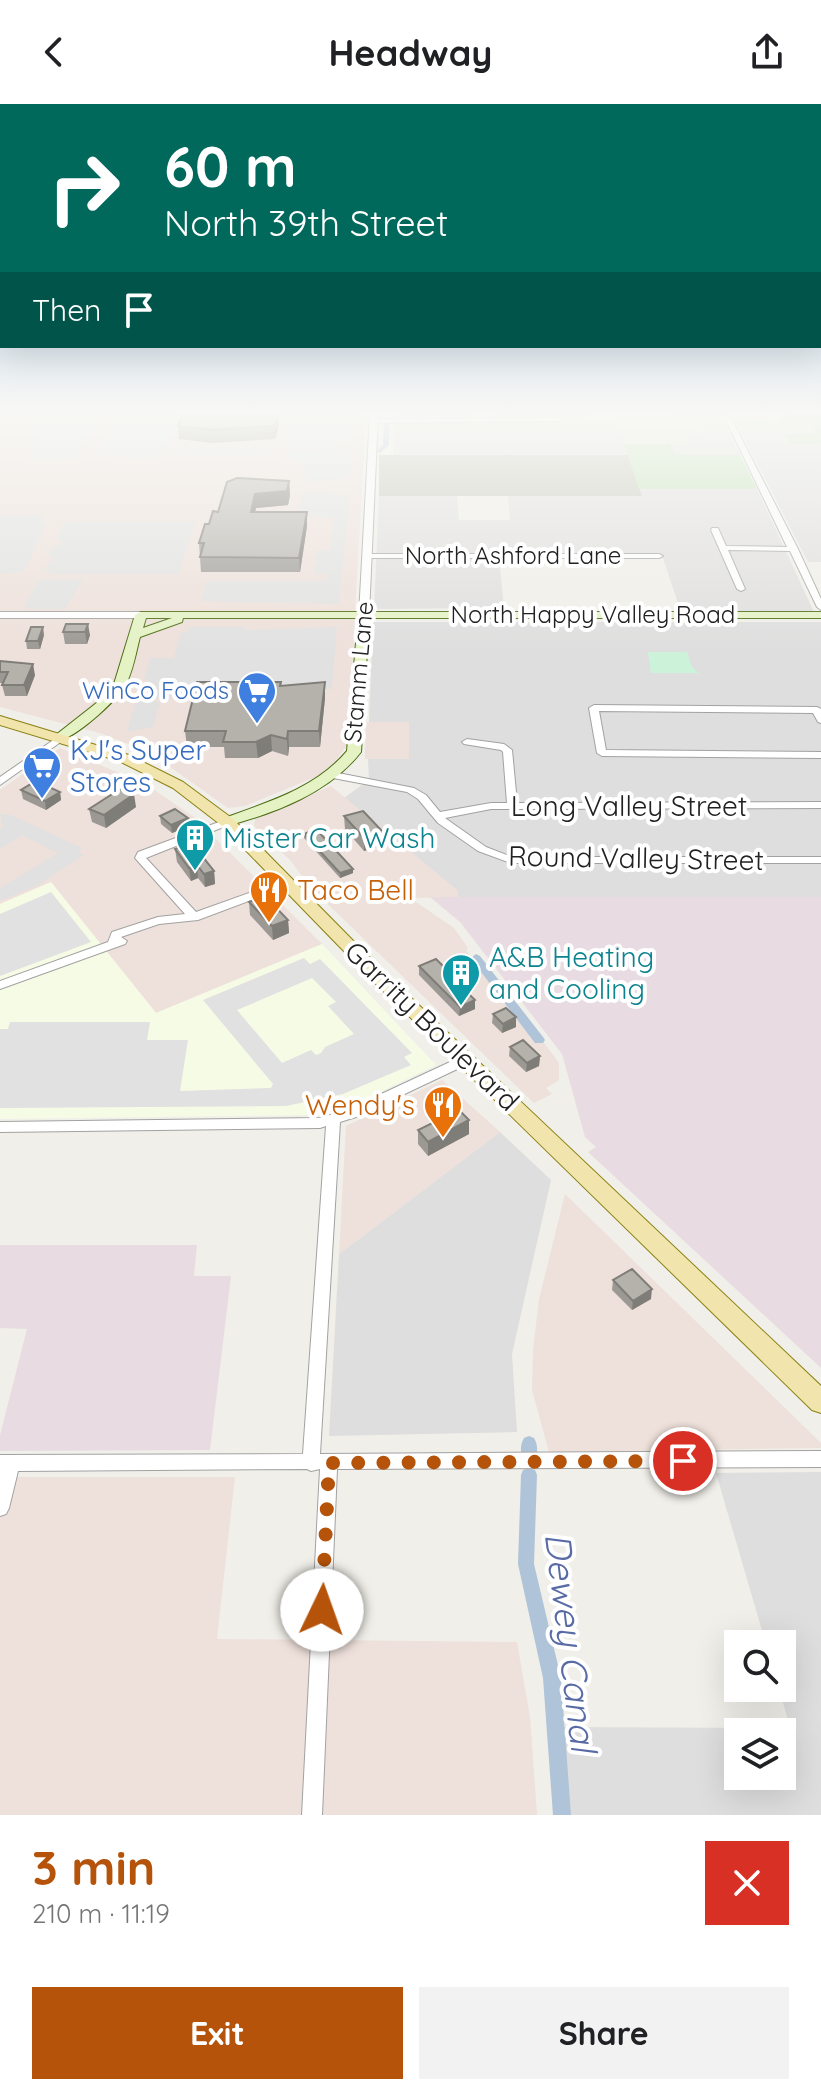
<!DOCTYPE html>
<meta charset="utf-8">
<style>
body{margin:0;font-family:Quicksand,sans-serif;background:#f2f2f2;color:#202124;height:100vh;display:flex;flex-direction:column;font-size:30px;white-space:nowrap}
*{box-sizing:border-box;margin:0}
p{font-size:26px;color:#757577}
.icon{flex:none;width:44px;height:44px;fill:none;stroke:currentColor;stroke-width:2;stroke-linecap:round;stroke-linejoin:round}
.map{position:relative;height:1711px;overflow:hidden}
.side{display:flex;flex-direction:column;background:#fff;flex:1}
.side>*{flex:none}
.banner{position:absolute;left:0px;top:0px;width:822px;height:244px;box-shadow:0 8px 32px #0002;background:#00695c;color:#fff;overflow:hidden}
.buttons{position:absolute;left:724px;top:1526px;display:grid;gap:16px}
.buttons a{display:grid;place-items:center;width:72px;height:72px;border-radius:0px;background:#fff;box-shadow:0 8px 32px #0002;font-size:40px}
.pin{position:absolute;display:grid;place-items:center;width:68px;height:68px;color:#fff;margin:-34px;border:4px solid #fff;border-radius:50%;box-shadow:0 2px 8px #0007}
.me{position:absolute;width:88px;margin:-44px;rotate:3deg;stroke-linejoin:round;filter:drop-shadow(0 0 6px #0008)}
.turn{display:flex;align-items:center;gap:28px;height:168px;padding:0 32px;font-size:36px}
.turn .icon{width:104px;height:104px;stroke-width:2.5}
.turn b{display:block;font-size:56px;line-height:68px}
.then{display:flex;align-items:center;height:76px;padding:0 32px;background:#0003;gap:16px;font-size:30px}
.round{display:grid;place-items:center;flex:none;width:84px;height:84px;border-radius:0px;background:#f2f2f2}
.head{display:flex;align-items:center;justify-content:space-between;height:136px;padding:0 32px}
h1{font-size:48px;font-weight:700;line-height:60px;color:#b45309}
.button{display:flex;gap:16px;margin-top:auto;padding:16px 32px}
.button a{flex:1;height:92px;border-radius:0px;background:#b45309;color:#fff;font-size:32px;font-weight:700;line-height:92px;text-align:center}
.button a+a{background:#f2f2f2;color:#202124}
header{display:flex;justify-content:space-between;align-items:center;height:104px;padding:0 32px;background:#fff;font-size:36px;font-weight:700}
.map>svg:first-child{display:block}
.residential{fill:#dfdede;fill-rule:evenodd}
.commercial{fill:#eee0da}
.industrial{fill:#e8dce2}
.education{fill:#f6fbe6}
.construction{fill:#c0c4b5}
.farmland{fill:#e5ecd7}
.grass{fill:#c0e3b6}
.park{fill:#ccf3d9}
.parking{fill:#e1e1e1;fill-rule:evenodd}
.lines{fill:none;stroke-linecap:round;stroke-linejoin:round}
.canal{fill:#afc4d8;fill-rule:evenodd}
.minor-casing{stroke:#a2a2a2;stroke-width:2}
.tertiary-casing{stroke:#a2a2a2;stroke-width:2}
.secondary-casing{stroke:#4c6c13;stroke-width:2}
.primary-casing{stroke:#8a8113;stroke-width:2}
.minor{fill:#fff;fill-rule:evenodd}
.tertiary{fill:#fff;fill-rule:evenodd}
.secondary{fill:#e4f2c4;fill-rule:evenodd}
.primary{fill:#f1e5ad;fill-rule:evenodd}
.wall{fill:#9c9994}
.shaded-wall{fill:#7f7d78}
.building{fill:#b5b2ac;stroke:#7f7d78;stroke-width:2}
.route{stroke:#b45309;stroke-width:14;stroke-dasharray:0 25.2}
.labels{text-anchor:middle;stroke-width:8;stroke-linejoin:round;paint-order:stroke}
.far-street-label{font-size:24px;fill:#212121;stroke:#fff}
.far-shop-label{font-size:24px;fill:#366cbe;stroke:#fff;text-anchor:end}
.shop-label{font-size:28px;fill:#366cbe;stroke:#fff;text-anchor:start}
.street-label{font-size:28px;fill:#212121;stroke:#fff}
.culture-label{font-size:28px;fill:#0d838f;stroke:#fff;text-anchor:start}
.food-label{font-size:28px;fill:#c56008;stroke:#fff;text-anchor:start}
.near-water-label{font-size:36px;font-style:italic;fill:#586ba5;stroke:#fff}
</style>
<header><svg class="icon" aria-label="back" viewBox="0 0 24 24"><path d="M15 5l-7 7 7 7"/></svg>Headway<svg class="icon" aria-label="share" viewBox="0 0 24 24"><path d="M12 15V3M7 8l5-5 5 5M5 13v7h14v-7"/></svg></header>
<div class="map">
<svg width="821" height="1711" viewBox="0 0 821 1711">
<rect width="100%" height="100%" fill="#f0efe9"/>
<g class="residential">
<polygon points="393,310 471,310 473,317 495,316 495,310 588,310 618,318 628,351 394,351"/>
<polygon points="669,310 720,310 740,351 675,351 670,340 689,340 686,330 704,330 700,320 674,320"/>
<polygon points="737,320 811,320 817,330 786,330 792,340 821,340 821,458 808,458"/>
<polygon points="639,385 757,385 814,508 681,508 663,454 499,454 504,504 374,505 379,392 457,392 459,416 510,416 508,392 641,392"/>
<polygon points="373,518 821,518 821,793 458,793 458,787 344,694 369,676 368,655 409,654 409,618 369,618"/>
<polygon points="500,1028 551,1076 512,1250 517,1328 329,1332 339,1150"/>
<path d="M821,1368V1711H566L558,1623L790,1624L779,1584H782V1540H766L716,1369ZM738,1628H782V1672H738Z"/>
</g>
<g class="commercial">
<polygon points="0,310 366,310 348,640 333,660 318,672 245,702 228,704 149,648 100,629 0,603"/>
<polygon points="366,618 409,618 409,655 365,655"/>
<polygon points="60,644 147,681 194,713 322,840 156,909 51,778 0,800 0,686"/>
<polygon points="331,682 458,787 458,793 410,794 454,824 468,844 466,846 511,905 536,937 542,936 559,959 559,976 546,984 552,990 534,999 309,782 291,757 254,722 255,715"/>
<polygon points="442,976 500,1028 339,1150 346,1022"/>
<polygon points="565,1090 821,1339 821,1344 549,1348 532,1286 533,1246 539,1195"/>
<polygon points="0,1373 235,1373 217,1535 517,1538 530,1613 537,1711 0,1711"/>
</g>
<g class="industrial">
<polygon points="430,793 821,793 821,1264 588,1048 596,1043 585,1033 562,950 460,818"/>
<polygon points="0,1141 197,1141 194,1172 231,1172 210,1346 0,1347 0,1331 27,1225 0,1224"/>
</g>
<polygon class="education" points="51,778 156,909 322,840 436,961 352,1002 318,1011 0,1015 0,800"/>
<polygon class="construction" points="379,351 628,351 642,392 379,392"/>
<polygon class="farmland" points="588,310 669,310 674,320 701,320 705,330 686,330 690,340 624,340 618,318 573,318"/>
<g class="grass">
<polygon points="821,310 821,340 791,340 785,330 816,330 811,320 737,320 734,315 781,318 779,312"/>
<polygon points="624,340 670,340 675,351 740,351 757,385 639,385"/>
</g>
<polygon class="park" points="648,548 687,548 692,563 699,569 651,569"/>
<g class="parking">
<polygon points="39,310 94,310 93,316 98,316 75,356 35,356 30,353 32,348 27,348 42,333 31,332"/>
<polygon points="115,310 178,310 165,346 155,353 119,353 97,348 103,337 108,336 109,333 104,333 108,324 114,324 115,320 110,320"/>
<polygon points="191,310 355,310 352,337 339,337 338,345 283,344 287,319 188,319"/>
<polygon points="180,345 270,345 269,351 177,351"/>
<polygon points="287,346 350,346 350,374 309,378 305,373 306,362 286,353"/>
<polygon points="308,387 349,392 339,500 201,497 206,477 326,477 327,470 314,470 317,446 330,446 333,413 288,413 300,405 302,390"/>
<polygon points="0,411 45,411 41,419 47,420 23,468 0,470"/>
<polygon points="82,418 195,418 179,470 49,470 50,466 42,466 54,454 48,453 53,442 60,442 62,437 56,436 64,419"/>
<polygon points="38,476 83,476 65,505 27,505 24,502"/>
<polygon points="189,523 245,523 245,526 337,523 332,585 197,585 194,596 156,595 154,598 160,598 153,623 127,628 137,592 144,592 150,577 144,576 150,554 174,554 181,528 188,528"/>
<polygon points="0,710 11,711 82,744 78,748 84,751 38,781 0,797 0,784 58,749 22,731 0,745 0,725 3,722"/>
<polygon points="51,788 91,838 0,872 0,810"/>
<path d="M304,854L310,860L320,855L412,949L404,953L411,961L343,990L286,1002L0,1004V925H8L10,918H150L147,936H188L180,987L271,984L273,980L203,896ZM312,874L336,898L328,902L354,930L325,943L321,949L316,951L311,946L282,959L237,906Z"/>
</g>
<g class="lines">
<g class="canal">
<polygon points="384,319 389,320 389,341 380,349 377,347 383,341"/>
<polygon points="476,850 480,852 543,933 545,936 543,939 535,939 472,856 471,854"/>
<path d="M529,1332L534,1334C538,1341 538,1348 535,1355L529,1357L523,1355C520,1348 520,1341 524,1334Z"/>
<polygon points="529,1364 535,1366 537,1371 534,1460 561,1574 571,1711 553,1711 543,1574 518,1460 521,1371 523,1366"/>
</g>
<defs>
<g id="minor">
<polygon points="723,310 729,310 798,445 821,495 821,506 817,503 790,447 728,446 745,485 741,487 737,485 711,426 712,424 718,424 726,442 787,443"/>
<polygon points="558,314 561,316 560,317 373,319 370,317 373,315"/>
<polygon points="365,450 659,450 663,452 659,454 365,454"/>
<polygon points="0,508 141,508 145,511 141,514 0,514"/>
<polygon points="594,601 817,603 821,605 821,619 818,618 813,609 599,607 606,646 821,648 821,654 602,652 597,649 589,604"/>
<polygon points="62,630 67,633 65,635 0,681 0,673"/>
<polygon points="467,635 504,640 512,646 517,699 821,698 821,704 491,705 445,714 486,743 512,753 821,753 821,759 511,759 478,747 438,719 418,695 407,688 333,674 328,671 333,668 414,684 426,691 440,708 491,699 507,699 503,648 501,646 464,640 462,638"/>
<polygon points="227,715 232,718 231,720 146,754 196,808 283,777 291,777 293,779 291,781 198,816 159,820 121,833 127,837 125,840 0,885 0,877 108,838 112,828 158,813 185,810 135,754 138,748"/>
<polygon points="465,951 470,953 472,956 470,959 356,1013 340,1018 320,1350 821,1347 821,1363 337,1365 322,1711 302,1711 320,1365 311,1367 307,1365 18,1367 9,1404 6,1410 0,1412 0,1351 303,1350 326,1022 320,1024 0,1028 0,1018 320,1014 347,1006"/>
</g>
<polygon id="tertiary" points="370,310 378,310 369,511 364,514 359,511"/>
<path id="secondary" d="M141,508H821V514H369L361,648C329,689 275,709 227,722L222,721L220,718L222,715C267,698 315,685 347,647L358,514H183L182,518L140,533C136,548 133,568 125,582C117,596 72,638 57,636V630L99,597L114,580L135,511ZM146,514H172L143,524Z"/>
<polygon id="primary" points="0,612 129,651 183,678 233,715 385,869 821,1282 821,1309 812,1306 373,877 221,721 173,684 119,657 0,621"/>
</defs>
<use href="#minor" class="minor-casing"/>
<use href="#tertiary" class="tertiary-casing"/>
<use href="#secondary" class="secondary-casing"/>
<use href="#primary" class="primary-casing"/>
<use href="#minor" class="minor"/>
<use href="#tertiary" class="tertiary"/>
<use href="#secondary" class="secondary"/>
<use href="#primary" class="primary"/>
</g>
<g class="wall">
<polygon points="278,310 279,321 275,335 212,339 179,335 178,322"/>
<polygon points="289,377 290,391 288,401 256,404 255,408 307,422 300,468 201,468 199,439 218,408"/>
<polygon points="66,520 90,531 87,540 65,540 63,528"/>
<polygon points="44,531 40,545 27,545 26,537"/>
<polygon points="0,557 35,571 27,592 5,592 2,581 3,579 0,579"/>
<polygon points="325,578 325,594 320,643 289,643 288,652 272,647 258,654 225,654 224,643 187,643 185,627 281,582"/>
<polygon points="21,686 60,688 61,696 46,706 23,695"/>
<polygon points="136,703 106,724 92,718 89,705"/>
<polygon points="160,712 188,714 189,722 172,729 161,720"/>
<polygon points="344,712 383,728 383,741 364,747 345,725"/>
<polygon points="304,730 353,765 353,769 340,774 304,734"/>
<polygon points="175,745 203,747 204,754 214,767 215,780 205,783 198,774 191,777 177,758"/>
<polygon points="249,798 288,816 289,829 273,836 250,811"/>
<polygon points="419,862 454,876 475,905 459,912 419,871"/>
<polygon points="493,910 516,913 516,923 502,929 492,919"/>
<polygon points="510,943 540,952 539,962 526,968 509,952"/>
<polygon points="469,1016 469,1030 428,1052 418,1040 418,1026"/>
<polygon points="613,1176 651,1195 632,1206 612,1186"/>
</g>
<g class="shaded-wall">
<polygon points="278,310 279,321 275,335 274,322"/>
<polygon points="289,377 290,391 288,401 256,404 252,422 251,408 255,390"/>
<polygon points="307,408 307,422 300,468 299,454"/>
<polygon points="88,520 90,531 87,540 85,528"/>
<polygon points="43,523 44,531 40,545 38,537"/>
<polygon points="33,560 35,571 27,592 24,581"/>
<polygon points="325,578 325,594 320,643 319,627"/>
<polygon points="288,627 289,643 288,652 287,635"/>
<polygon points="271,631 272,647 258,654 256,638"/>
<polygon points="60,688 61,696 46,706 45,697"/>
<polygon points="134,690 136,703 106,724 104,711"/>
<polygon points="188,714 189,722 172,729 171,721"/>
<polygon points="383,728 383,741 364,747 364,734"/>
<polygon points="197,761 198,774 191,777 189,764"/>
<polygon points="353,765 353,769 340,774 340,769"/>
<polygon points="214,767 215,780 205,783 204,770"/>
<polygon points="288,816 289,829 273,836 272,822"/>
<polygon points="475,896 475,905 459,912 460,903"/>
<polygon points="516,913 516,923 502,929 503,920"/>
<polygon points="540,952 539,962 526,968 527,959"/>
<polygon points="469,1016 469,1030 428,1052 428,1038"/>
<polygon points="652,1185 651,1195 632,1206 633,1197"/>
</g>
<g class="building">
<polygon points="183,310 278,310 274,322 211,326 178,322"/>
<polygon points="237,374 289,377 287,387 255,390 251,408 307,408 299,454 200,453 204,439 199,439 205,420 209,420 213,407 218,408 227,378"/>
<polygon points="66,520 88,520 85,528 63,528"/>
<polygon points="31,523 43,523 38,537 26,537"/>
<polygon points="0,557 33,560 24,581 2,581 8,568 0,568"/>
<polygon points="197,578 281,578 280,582 325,578 319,627 288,627 287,635 271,631 256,638 223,638 226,627 185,627"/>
<polygon points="36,677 60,688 45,697 21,686"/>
<polygon points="120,685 134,690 104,711 89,705"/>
<polygon points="175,705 188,714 171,721 160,712"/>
<polygon points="363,707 383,728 364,734 344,712"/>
<polygon points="316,725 353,765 340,769 304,730"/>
<polygon points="197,738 203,747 199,748 214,767 204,770 197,761 189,764 175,745"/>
<polygon points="265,792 288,816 272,822 249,798"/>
<polygon points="436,855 454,873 452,874 475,896 460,903 419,862"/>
<polygon points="506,904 516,913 503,920 493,910"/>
<polygon points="523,936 540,952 527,959 510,943"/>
<polygon points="459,1006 469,1016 428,1038 418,1026"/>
<polygon points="632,1165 652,1185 633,1197 613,1176"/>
</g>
<linearGradient id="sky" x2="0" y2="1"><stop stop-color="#91bae2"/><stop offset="0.56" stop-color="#f8f8f5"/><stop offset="1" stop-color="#f8f8f5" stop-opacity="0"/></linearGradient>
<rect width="821" height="549" fill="url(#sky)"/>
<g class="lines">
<polyline class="route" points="322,1506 329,1359 683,1357"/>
</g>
<defs>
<symbol id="supermarket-pin" viewBox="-11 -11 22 30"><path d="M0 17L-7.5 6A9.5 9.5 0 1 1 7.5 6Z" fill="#3f7fe0" stroke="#fff"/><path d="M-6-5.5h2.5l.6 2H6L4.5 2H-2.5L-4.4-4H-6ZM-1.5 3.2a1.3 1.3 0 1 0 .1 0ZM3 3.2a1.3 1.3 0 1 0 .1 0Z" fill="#fff"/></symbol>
<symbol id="building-pin" viewBox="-11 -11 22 30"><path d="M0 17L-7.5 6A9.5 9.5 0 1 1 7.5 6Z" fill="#0f9aa8" stroke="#fff"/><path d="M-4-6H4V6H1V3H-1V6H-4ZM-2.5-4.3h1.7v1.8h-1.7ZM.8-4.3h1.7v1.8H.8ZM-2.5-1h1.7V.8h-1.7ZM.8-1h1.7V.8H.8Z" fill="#fff"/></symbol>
<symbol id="restaurant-pin" viewBox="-11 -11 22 30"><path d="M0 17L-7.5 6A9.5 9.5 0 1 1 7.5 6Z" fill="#e8710a" stroke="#fff"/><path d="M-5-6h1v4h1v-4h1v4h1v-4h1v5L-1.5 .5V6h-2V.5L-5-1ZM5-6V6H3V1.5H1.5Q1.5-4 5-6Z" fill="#fff"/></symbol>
</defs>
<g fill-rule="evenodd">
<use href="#supermarket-pin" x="235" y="565" width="44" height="60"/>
<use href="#supermarket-pin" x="20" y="640" width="44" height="60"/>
<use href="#building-pin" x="173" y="712" width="44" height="60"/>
<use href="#restaurant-pin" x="247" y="764" width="44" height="60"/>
<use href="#building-pin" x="439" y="847" width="44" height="60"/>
<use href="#restaurant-pin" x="421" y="979" width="44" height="60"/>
</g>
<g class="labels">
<g class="far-street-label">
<text x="513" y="460">North Ashford Lane</text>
<text x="593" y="519">North Happy Valley Road</text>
<text transform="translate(359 568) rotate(-85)" y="8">Stamm Lane</text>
</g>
<g class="far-shop-label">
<text x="229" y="595">WinCo Foods</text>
</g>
<g class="shop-label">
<text x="70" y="656">KJ's Super<tspan x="70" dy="32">Stores</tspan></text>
</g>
<g class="street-label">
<text x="629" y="712">Long Valley Street</text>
<text transform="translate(636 754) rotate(1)" y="10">Round Valley Street</text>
<text transform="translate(432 922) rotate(44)" y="10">Garrity Boulevard</text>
</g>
<g class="culture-label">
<text x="223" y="744">Mister Car Wash</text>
<text x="489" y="863">A&amp;B Heating<tspan x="489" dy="32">and Cooling</tspan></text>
</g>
<g class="food-label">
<text x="297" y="796">Taco Bell</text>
<text x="415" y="1011" text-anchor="end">Wendy's</text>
</g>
<g class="near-water-label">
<text transform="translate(571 1538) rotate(83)" y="13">Dewey Canal</text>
</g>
</g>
</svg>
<div class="buttons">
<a><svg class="icon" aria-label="search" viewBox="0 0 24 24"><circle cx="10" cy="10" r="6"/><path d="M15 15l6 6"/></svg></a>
<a><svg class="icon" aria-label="layers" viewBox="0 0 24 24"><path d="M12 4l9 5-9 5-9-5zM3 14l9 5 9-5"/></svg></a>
</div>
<div class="pin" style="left:683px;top:1357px;background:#d93025"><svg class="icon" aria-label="arrive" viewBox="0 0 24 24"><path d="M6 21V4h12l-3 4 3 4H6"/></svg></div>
<svg class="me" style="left:322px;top:1506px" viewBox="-20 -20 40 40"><circle r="19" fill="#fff"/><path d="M0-13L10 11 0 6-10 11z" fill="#b45309"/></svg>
<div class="banner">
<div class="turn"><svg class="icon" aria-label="right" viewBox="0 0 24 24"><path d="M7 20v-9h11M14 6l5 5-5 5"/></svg><div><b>60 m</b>North 39th Street</div></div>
<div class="then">Then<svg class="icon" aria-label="arrive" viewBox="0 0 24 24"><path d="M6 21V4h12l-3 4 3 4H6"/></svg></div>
</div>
</div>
<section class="side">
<div class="head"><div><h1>3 min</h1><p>210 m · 11:19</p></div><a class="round" style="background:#d93025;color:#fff"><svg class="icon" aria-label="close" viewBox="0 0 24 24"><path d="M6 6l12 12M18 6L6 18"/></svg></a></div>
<div class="button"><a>Exit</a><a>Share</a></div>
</section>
